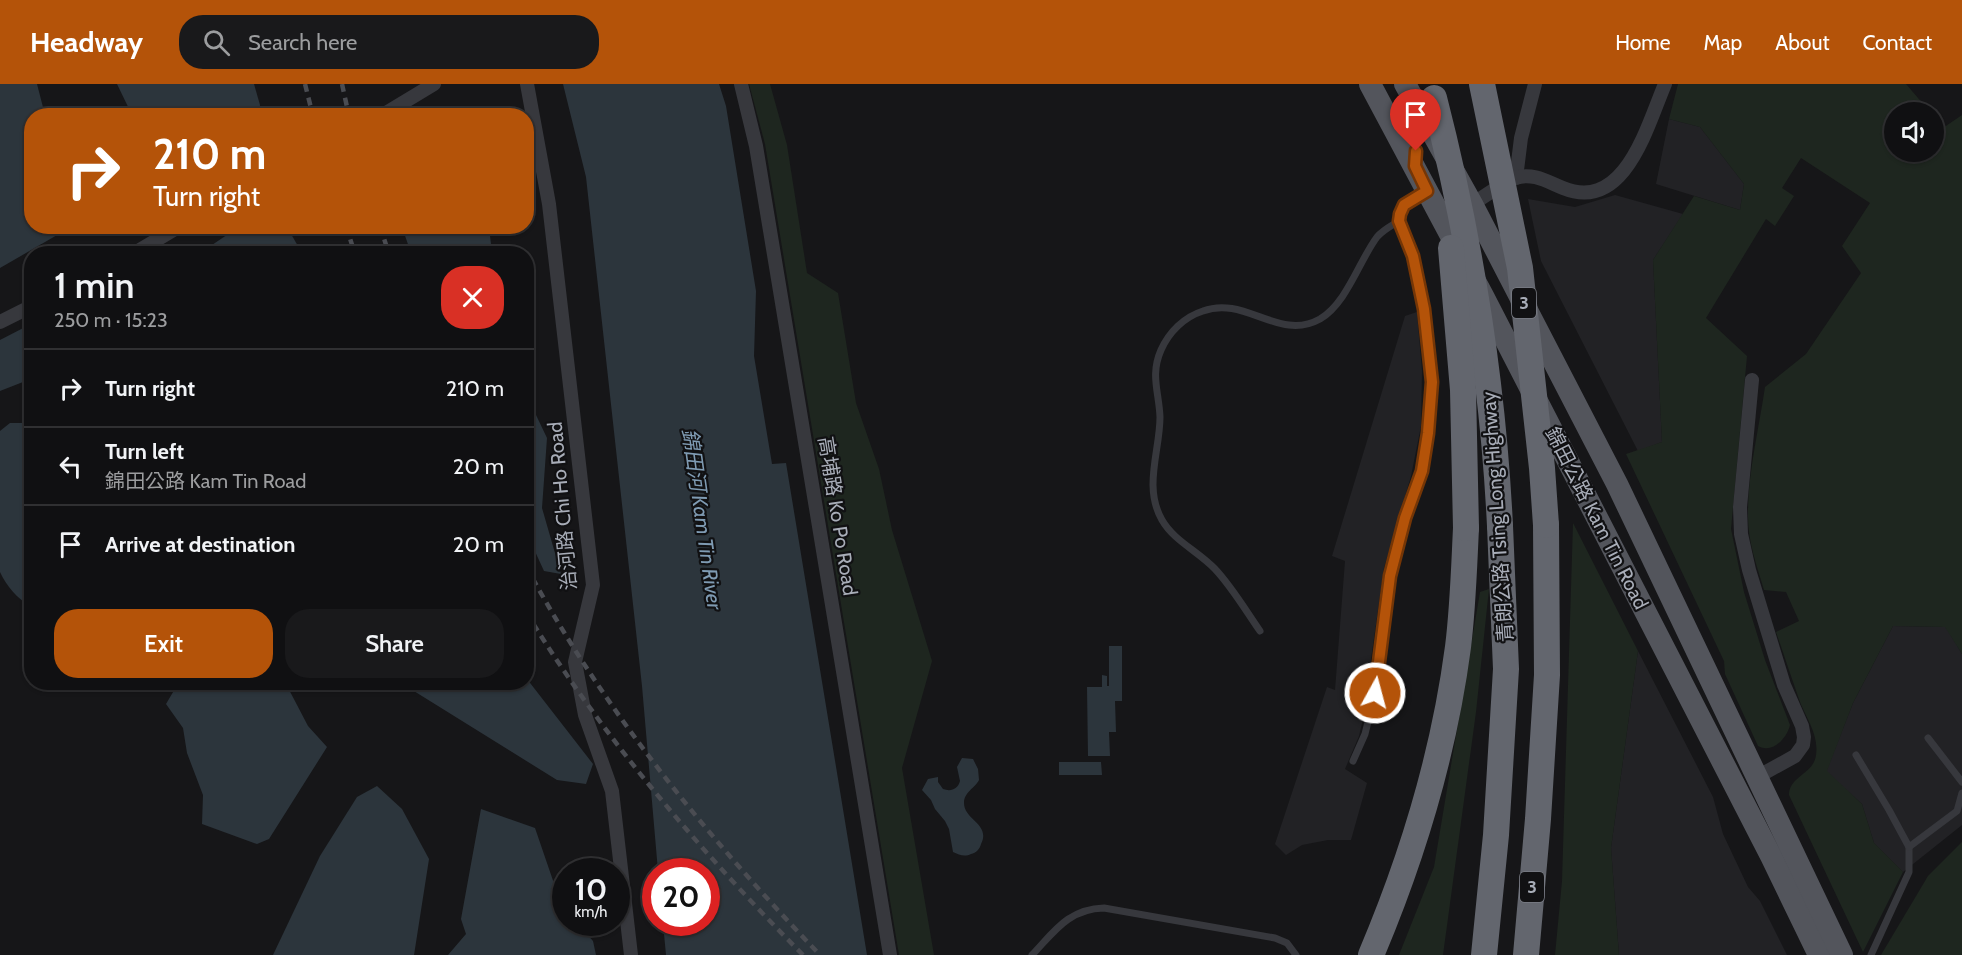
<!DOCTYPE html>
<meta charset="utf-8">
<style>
body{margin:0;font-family:Cabin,"Noto Sans TC",sans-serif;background:#19191b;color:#f1f3f6;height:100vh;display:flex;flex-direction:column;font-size:22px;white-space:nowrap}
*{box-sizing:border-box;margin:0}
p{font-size:20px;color:#9c9d9f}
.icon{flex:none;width:33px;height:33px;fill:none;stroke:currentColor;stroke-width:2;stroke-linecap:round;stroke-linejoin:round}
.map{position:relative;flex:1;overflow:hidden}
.drawer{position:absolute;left:24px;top:162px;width:510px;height:444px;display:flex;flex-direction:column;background:#101012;border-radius:24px;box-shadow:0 2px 4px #0004,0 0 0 2px #303032}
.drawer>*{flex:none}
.guide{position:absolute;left:24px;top:24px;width:510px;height:126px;border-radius:24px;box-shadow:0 2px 4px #0004,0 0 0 2px #303032;background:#b45309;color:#fff;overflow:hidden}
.fabs{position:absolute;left:1884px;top:18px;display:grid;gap:12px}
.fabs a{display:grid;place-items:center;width:60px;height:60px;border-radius:50%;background:#101012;box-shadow:0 2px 4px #0004,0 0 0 2px #303032;font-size:30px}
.speed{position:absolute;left:552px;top:774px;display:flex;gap:12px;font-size:30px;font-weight:700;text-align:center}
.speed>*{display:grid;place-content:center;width:78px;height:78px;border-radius:50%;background:#101012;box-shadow:0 2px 4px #0004,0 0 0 2px #303032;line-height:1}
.speed small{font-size:15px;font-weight:400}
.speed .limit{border:9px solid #d22;background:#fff;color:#111}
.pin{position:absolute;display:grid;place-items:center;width:51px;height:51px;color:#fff;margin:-62px -26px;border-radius:50% 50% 50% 0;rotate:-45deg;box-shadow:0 0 6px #0007}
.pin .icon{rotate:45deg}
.me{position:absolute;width:66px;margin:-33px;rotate:7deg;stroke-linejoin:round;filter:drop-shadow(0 0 4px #0008)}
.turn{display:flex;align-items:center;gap:21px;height:126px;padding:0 30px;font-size:27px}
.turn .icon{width:78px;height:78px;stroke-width:2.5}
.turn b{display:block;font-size:42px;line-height:51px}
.round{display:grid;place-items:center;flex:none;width:63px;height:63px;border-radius:24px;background:#19191b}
.overview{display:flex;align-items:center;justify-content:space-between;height:102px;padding:0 30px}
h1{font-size:36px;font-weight:600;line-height:45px}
.button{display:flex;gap:12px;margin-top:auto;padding:12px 30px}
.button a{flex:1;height:69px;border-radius:24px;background:#b45309;color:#fff;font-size:24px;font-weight:600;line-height:69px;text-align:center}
.button a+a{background:#19191b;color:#f1f3f6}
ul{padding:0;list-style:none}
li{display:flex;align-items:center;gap:18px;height:78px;padding:0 30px;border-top:2px solid #303032}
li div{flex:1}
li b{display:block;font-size:22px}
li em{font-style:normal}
header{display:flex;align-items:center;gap:36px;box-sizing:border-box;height:84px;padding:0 30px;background:#b45309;color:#fff}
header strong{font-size:28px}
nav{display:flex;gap:33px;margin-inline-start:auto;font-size:21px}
.search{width:420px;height:54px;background:#19191b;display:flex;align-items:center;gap:15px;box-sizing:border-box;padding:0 21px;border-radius:24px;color:#9c9d9f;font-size:22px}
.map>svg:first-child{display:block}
.built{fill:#222225}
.green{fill:#1e261f}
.water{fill:#2c353c}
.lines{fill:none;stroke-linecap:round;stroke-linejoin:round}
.service{stroke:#37383d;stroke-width:7}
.minor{stroke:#37383d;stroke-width:14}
.primary{stroke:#53555c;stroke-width:22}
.motorway{stroke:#63666e;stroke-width:26}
.rail{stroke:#4a4c52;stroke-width:4.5;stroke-dasharray:8 6;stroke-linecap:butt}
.motorway-bridge{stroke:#63666e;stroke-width:26}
.route-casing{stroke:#753606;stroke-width:15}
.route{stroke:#b45309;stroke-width:10}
.labels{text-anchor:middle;stroke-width:4.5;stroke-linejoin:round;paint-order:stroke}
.shield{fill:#111113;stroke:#7b7e86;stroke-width:1.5}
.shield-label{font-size:18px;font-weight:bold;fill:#a8adb8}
.street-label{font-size:20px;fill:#a8adb8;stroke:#111113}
.water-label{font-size:21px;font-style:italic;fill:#7f9bb3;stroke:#111113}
</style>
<header>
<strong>Headway</strong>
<div class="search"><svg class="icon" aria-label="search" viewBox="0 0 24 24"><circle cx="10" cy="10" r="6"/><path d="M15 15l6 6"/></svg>Search here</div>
<nav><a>Home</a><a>Map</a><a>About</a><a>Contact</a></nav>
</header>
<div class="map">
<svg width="1962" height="871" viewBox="0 0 1962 871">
<rect width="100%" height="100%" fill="#161618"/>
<g class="built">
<polygon points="1669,35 1700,43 1744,100 1740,126 1656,100"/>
<polygon points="1615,111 1683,130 1653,176 1662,358 1638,367 1541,177 1528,115 1575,123"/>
<polygon points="1417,228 1422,287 1421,342 1411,392 1384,484 1370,582 1366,622 1359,652 1345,685 1367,699 1351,756 1328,756 1302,761 1286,771 1275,760 1327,603 1335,606 1345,477 1332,472 1405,232"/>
<polygon points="1893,542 1946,543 1962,570 1962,741 1903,788 1874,759 1862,720 1826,688 1853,619"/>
<polygon points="1638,567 1713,713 1723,750 1748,803 1760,817 1787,871 1619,871 1611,764"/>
</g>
<g class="green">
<polygon points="749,0 770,0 787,61 807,189 838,209 856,319 879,385 892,446 932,577 902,684 934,871 899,871 765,60"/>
<path d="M1678,0H1906L1930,28H1894V68H1934V33L1943,44L1962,31V570L1945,543L1893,542L1853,619L1827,687L1862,720L1874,759L1903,788L1863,868L1789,711C1789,692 1814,690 1816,671C1819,652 1807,635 1800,618C1792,595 1784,571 1776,548L1799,537L1786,508L1764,506C1757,482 1748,458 1748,433C1747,393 1759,344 1765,303L1806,270L1861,189L1842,162L1870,119L1801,74L1782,104L1794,112L1775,142L1766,135L1706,234L1747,272L1731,445L1744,508L1765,576L1790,641C1787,654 1773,670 1758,662L1725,590L1724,577L1626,370L1662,358L1653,176L1694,112L1740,126L1744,100L1700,43L1669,35Z"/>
<polygon points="1573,439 1638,567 1611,764 1619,871 1555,871 1562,797"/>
<polygon points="1489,505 1476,628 1443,871 1399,871 1434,783 1480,508"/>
<polygon points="1962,758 1962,871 1881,871 1928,792"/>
</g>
<g class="water">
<polygon points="0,0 37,0 45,31 32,32 32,142 71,143 0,184"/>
<polygon points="117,0 254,0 260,21 259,31 132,31"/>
<polygon points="563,0 719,0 726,22 756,207 754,272 772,380 786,379 867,871 666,871 663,839 706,838 706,788 658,787 642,602 586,93"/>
<polygon points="240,142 287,143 302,169 206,169 212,161"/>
<polygon points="402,143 489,143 492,169 411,169"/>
<polygon points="31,240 31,299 23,298 0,307 0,256"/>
<polygon points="526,310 547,354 542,424 561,490 544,487 527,450"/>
<path d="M10,339H31V523C17,514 7,503 0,488V347Z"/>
<polygon points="1109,562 1122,562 1122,617 1115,617 1116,648 1109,648 1110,672 1088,672 1087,603 1102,603 1102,591 1107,592 1107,602 1109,602"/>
<polygon points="527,595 593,680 586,700 557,696 401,599 526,598"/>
<polygon points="285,598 308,642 327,663 269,755 257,760 202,740 203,711 187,669 183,644 166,620 176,603 188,599"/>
<path d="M962,674L973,675L978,685L979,696C975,704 964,708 964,719C964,736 991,740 981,760C980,765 976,769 971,770C965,773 959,771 953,768L949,745L945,737L935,725L931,716L922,706L928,695L938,693V698L943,705C951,708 958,705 960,697L957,683Z"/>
<polygon points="1059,678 1101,678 1102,691 1059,691"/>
<polygon points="377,702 402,725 429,775 414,871 273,871 320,772 357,713"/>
<polygon points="481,725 535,744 560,817 565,824 566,838 577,839 593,857 596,871 448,871 466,850 461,835"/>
</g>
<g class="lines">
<g class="service">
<polyline points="1416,71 1418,37"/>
<path d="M1260,547C1246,527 1232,503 1215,485C1198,467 1174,457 1162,436C1143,403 1160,367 1160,333C1159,308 1150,291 1161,266C1169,248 1184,233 1203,227C1245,211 1279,258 1320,235C1347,219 1359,177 1377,153C1383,146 1391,142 1399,137"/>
<polyline points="1928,654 1962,698"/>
<polyline points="1856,671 1889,726 1909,763 1909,788 1871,871"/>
<polyline points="1353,677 1365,650 1375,609 1390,492 1405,434 1422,387 1428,349 1432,299 1424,225 1413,172 1399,137 1399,130 1404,121 1425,108"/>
<polyline points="1909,763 1957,727 1962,709"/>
<path d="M1032,871C1054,848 1068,825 1104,824L1275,854L1287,859L1296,871"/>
</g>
<g class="minor">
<polyline points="527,0 549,120 593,501 575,578 585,631 612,707 631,871"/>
<polyline points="741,0 756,62 890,871"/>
<polyline points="381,32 434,0"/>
<polyline points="1516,94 1521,54 1535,0"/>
<path d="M1472,120C1486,112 1500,100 1515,94C1533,88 1548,98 1563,104C1625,129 1647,42 1665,0"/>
<polyline points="133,170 180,142"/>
<polyline points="0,238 32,222"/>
<polyline points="1752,296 1740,423 1741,450 1749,486 1784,601 1802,642 1804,653 1803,661 1795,672 1757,693"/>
</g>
<g class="primary">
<polyline points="1370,0 1483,212 1771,772 1819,871"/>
<polyline points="1405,0 1472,120 1617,400 1842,871"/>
</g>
<g class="motorway">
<path d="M1371,871C1413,772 1444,669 1458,563C1463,523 1464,484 1466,444"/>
<polyline points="1484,871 1496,751 1506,585 1500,442"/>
<polyline points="1526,871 1538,735 1547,591 1546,441"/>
</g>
<g class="rail">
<polyline points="305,0 313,32"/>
<polyline points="342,0 349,32"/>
<polyline points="346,142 355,170"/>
<polyline points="380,142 389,170"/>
<path d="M526,482C603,626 708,754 820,871"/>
<path d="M526,528C603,654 700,767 803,871"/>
</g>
<g class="motorway-bridge">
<polyline points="1482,0 1520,184 1542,384 1546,441"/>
<path d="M1434,14C1470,154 1493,299 1500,442"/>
<polyline points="1451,164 1463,306 1466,444"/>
</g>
</g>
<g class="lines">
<defs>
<polyline id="route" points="1375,609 1390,492 1405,434 1422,387 1428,349 1432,298 1424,225 1413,172 1399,137 1400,130 1404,121 1427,107 1415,82 1416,67"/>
</defs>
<use href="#route" class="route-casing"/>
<use href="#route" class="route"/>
</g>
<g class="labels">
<g class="shield">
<rect x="1512" y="204" width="24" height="30" rx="4.5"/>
<rect x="1520" y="788" width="24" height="30" rx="4.5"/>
</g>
<g class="shield-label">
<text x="1524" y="225">3</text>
<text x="1532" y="809">3</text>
</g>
<g class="street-label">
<text transform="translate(562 422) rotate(-95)" y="7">治河路 Chi Ho Road</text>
<text transform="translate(838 432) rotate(81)" y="7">高埔路 Ko Po Road</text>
<text transform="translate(1497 433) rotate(-94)" y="7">青朗公路 Tsing Long Highway</text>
<text transform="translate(1597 434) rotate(63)" y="7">錦田公路 Kam Tin Road</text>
</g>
<g class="water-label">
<text transform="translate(702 435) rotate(82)" y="7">錦田河 Kam Tin River</text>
</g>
</g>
</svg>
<div class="fabs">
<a><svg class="icon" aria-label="sound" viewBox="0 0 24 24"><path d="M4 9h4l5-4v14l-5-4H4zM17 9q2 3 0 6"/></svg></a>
</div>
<div class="speed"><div>10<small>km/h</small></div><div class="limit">20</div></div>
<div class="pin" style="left:1416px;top:67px;background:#d93025"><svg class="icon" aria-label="arrive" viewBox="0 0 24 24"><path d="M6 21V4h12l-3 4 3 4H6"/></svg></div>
<svg class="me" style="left:1375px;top:609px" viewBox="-20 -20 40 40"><circle r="17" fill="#b45309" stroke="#fff" stroke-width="3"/><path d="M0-11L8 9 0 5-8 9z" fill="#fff"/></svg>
<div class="guide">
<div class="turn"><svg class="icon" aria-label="right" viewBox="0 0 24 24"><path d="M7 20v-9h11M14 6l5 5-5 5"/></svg><div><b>210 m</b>Turn right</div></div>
</div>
<section class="drawer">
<div class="overview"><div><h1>1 min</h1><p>250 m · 15:23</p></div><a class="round" style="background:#d93025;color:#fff"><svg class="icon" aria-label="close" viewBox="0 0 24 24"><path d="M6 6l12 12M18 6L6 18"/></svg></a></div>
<ul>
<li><svg class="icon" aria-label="right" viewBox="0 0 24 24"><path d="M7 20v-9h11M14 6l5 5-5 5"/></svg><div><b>Turn right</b></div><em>210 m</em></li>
<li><svg class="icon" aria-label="left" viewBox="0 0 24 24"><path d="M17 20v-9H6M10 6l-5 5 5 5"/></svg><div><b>Turn left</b><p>錦田公路 Kam Tin Road</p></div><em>20 m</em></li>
<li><svg class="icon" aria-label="arrive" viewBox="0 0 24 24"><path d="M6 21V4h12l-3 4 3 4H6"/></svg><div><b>Arrive at destination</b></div><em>20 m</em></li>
</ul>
<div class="button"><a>Exit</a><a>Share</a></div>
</section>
</div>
